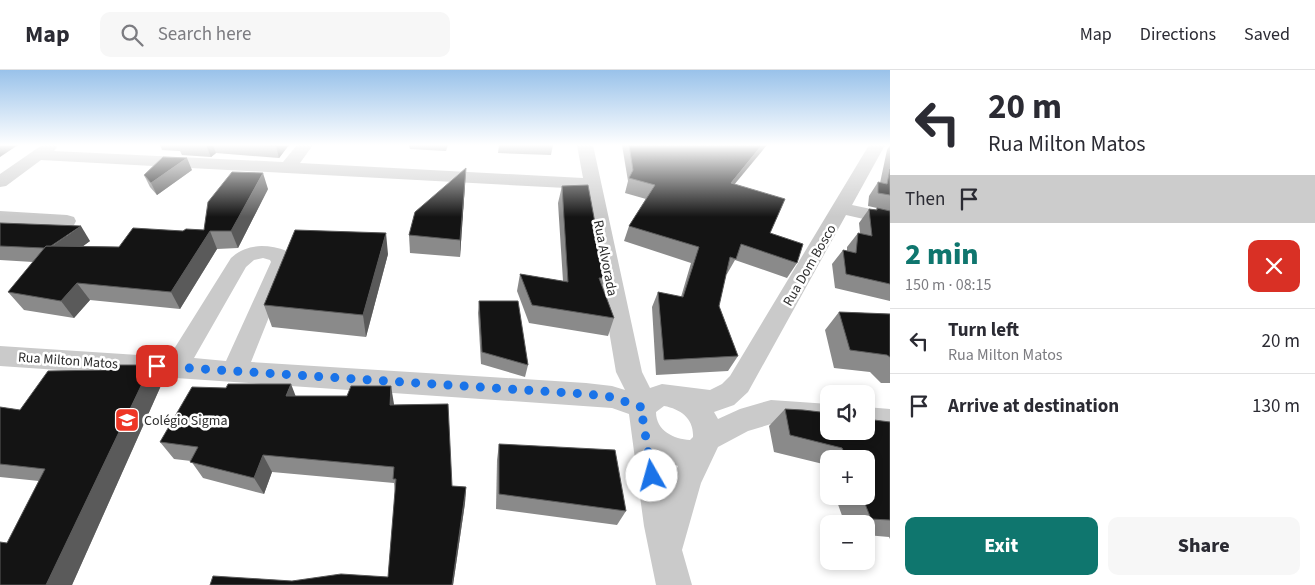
<!DOCTYPE html>
<meta charset="utf-8">
<style>
body{margin:0;font-family:"Source Sans 3",sans-serif;background:#f7f7f7;color:#2b2b33;height:100vh;display:flex;flex-direction:column;font-size:19px;white-space:nowrap}
*{box-sizing:border-box;margin:0}
p{font-size:16px;color:#7c7c81}
.icon{flex:none;width:28px;height:28px;fill:none;stroke:currentColor;stroke-width:2;stroke-linecap:round;stroke-linejoin:round}
.map{position:relative;flex:1;overflow:hidden}
.side{display:flex;flex-direction:column;background:#fff;width:425px}
.side>*{flex:none}
.guide{background:#fff;color:#2b2b33;overflow:hidden}
.controls{position:absolute;left:820px;top:315px;display:grid;gap:10px}
.controls a{display:grid;place-items:center;width:55px;height:55px;border-radius:10px;background:#fff;box-shadow:0 2px 8px #0003;font-size:25px}
.pin{position:absolute;display:grid;place-items:center;width:42px;height:42px;color:#fff;margin:-21px;border-radius:10px;box-shadow:0 2px 8px #0006}
.me{position:absolute;width:55px;margin:-28px;rotate:353deg;stroke-linejoin:round;filter:drop-shadow(0 0 4px #0008)}
.turn{display:flex;align-items:center;gap:18px;height:105px;padding:0 15px;font-size:22px}
.turn .icon{width:65px;height:65px;stroke-width:2.5}
.turn b{display:block;font-size:35px;line-height:42px}
.then{display:flex;align-items:center;height:48px;padding:0 15px;background:#0003;gap:10px;font-size:19px}
.round{display:grid;place-items:center;flex:none;width:52px;height:52px;border-radius:10px;background:#f7f7f7}
.head{display:flex;align-items:center;justify-content:space-between;height:85px;padding:0 15px}
h1{font-size:30px;font-weight:800;line-height:38px;color:#0f766e}
.action{display:flex;gap:10px;margin-top:auto;padding:10px 15px}
.action a{flex:1;height:58px;border-radius:10px;background:#0f766e;color:#fff;font-size:20px;font-weight:800;line-height:58px;text-align:center}
.action a+a{background:#f7f7f7;color:#2b2b33}
ul{padding:0;list-style:none}
li{display:flex;align-items:center;gap:15px;height:65px;padding:0 15px;border-top:1px solid #e1e1e2}
li div{flex:1}
li b{display:block;font-size:19px}
li em{font-style:normal}
header{display:flex;align-items:center;gap:30px;box-sizing:border-box;height:70px;padding:0 25px;background:#fff;border-bottom:1px solid #e1e1e2}
header strong{font-size:24px}
nav{display:flex;gap:28px;margin-inline-start:auto;font-size:18px}
.search{width:350px;height:45px;background:#f7f7f7;display:flex;align-items:center;gap:12px;box-sizing:border-box;padding:0 18px;border-radius:10px;color:#7c7c81;font-size:19px}
main{display:flex;flex:1;min-height:0}
.map>svg:first-child{display:block}
.lines{fill:none;stroke-linecap:round;stroke-linejoin:round}
.minor{fill:#cacaca;fill-rule:evenodd}
.wall{fill:#8a8a8a}
.shaded-wall{fill:#5a5a5a}
.building{fill:#141414;stroke:#5a5a5a}
.route{stroke:#1a73e8;stroke-width:9;stroke-dasharray:0 16.2}
.labels{text-anchor:middle;stroke-width:5;stroke-linejoin:round;paint-order:stroke}
.street-label{font-size:14px;fill:#2d2d2d;stroke:#fff}
.poi-label{font-size:14px;fill:#2d2d2d;stroke:#fff;text-anchor:start}
</style>
<header>
<strong>Map</strong>
<div class="search"><svg class="icon" aria-label="search" viewBox="0 0 24 24"><circle cx="10" cy="10" r="6"/><path d="M15 15l6 6"/></svg>Search here</div>
<nav><a>Map</a><a>Directions</a><a>Saved</a></nav>
</header>
<main>
<div class="map">
<svg width="890" height="515" viewBox="0 0 890 515">
<rect width="100%" height="100%" fill="#fff"/>
<g class="lines">
<g class="minor">
<path d="M42,75H55L57,77L54,81L283,92L297,75H313L300,93L583,108L577,75H593L642,302L650,318L662,314L710,320L722,314L730,306L869,75H885L852,135L890,143V155L846,145L748,322L734,335L714,342L718,349L740,339L771,330L829,334V358L771,354L748,361L718,377L701,413L682,480L692,515H656L644,456L629,344L612,338L0,296V276L169,287L231,188C247,173 267,174 287,181L291,192L251,292L586,313L612,316L625,320L616,302L585,119L41,90L6,116L0,117V104ZM263,188L270,190L271,192L226,291L194,288L246,197L254,190ZM664,336C681,339 694,349 693,367L690,370C674,369 656,361 656,342ZM665,391L678,396L669,417Z"/>
<polygon points="0,141 67,145 74,147 76,151 74,155 67,157 0,153"/>
<polygon points="866,337 890,339 890,363 866,361"/>
</g>
</g>
<g class="wall">
<polygon points="160,75 289,75 279,88 216,83 211,87 182,85 180,81 162,80"/>
<polygon points="409,75 448,75 446,81 410,79"/>
<polygon points="499,75 553,75 551,85 498,83"/>
<polygon points="622,75 687,75 735,114 770,163 797,193 787,208 735,190 727,204 726,204 719,236 738,286 728,301 656,305 652,237 658,222 681,227 691,193 624,171 629,156 646,129 625,123 628,111"/>
<polygon points="890,75 890,231 835,218 832,194 843,180 847,181 847,177 858,163 860,163 859,153 869,139 876,140 877,138 868,136 869,126 878,112 880,113 887,80"/>
<polygon points="192,100 157,125 150,117 144,105"/>
<polygon points="465,114 460,187 410,183 409,165"/>
<polygon points="562,116 605,208 602,217 614,248 608,266 529,253 517,221 520,204 563,211 558,133"/>
<polygon points="268,119 238,178 217,179 180,239 90,230 74,248 24,240 8,222 33,192 0,190 0,153 90,171 83,176 119,177 204,160"/>
<polygon points="388,184 366,267 272,257 264,235"/>
<polygon points="479,231 528,295 525,307 481,294 478,243"/>
<polygon points="839,242 890,244 890,313 881,313 870,302 834,298 825,260"/>
<polygon points="151,295 163,311 72,515 0,515 7,473 39,411 0,407 0,337 20,340 107,300"/>
<polygon points="295,326 394,334 393,335 452,416 466,417 465,433 453,515 292,511 388,507 395,423 394,413 272,402 264,424 203,408 191,391 174,389 160,372"/>
<polygon points="785,339 890,352 890,469 889,467 866,465 866,454 845,454 835,426 866,426 866,389 829,389 829,409 823,394 774,382 769,356"/>
<polygon points="499,374 626,441 617,455 496,439 497,390"/>
</g>
<g class="shaded-wall">
<polygon points="0,75 18,75 0,87"/>
<polygon points="206,75 213,75 216,83 211,87"/>
<polygon points="277,75 289,75 279,88 276,76"/>
<polygon points="762,75 767,75 724,127 731,113"/>
<polygon points="187,88 192,100 157,125 151,113"/>
<polygon points="466,98 465,114 460,187 460,170"/>
<polygon points="263,103 268,119 238,178 231,161"/>
<polygon points="81,156 90,171 59,194 48,179"/>
<polygon points="210,161 217,179 180,239 171,222"/>
<polygon points="386,163 388,184 366,267 363,245"/>
<polygon points="77,213 90,230 74,248 61,231"/>
<polygon points="151,295 163,311 72,515 46,515"/>
<polygon points="291,314 298,332 286,326"/>
<polygon points="391,316 394,334 392,353 390,335"/>
<polygon points="263,385 272,402 264,424 254,408"/>
<polygon points="466,417 465,433 453,515 452,515"/>
</g>
<g class="building">
<polygon points="254,75 277,75 276,76"/>
<polygon points="629,75 762,75 731,113 785,129 770,163 803,174 797,193 741,174 736,189 730,187 719,236 738,286 664,290 658,222 683,227 699,177 629,156 655,115 629,108 633,100"/>
<polygon points="163,87 187,88 151,113 144,105"/>
<polygon points="466,98 460,170 409,165 415,142"/>
<polygon points="890,99 890,125 878,123 878,112 887,114"/>
<polygon points="232,102 263,103 231,161 210,161 171,222 77,213 61,231 8,222 46,176 119,177 133,158 183,161 186,159 204,160 208,132"/>
<polygon points="588,115 605,208 599,208 614,248 532,235 520,204 568,212 562,116"/>
<polygon points="877,138 890,141 890,214 846,204 843,180 856,183 858,163 872,166 869,139 877,140"/>
<polygon points="0,153 81,156 51,176 46,176 44,178 0,176"/>
<polygon points="295,160 386,163 363,245 264,235"/>
<polygon points="479,231 518,231 528,295 482,282"/>
<polygon points="839,242 890,244 890,287 887,285 850,280"/>
<polygon points="111,295 151,295 46,515 0,515 0,472 7,473 45,399 0,394 0,337 20,340 48,301 107,300"/>
<polygon points="228,314 291,314 286,326 347,326 351,316 391,316 390,335 448,334 452,416 466,417 452,515 210,515 213,506 292,511 341,504 388,507 396,409 393,409 394,397 263,385 254,408 190,392 198,377 160,372 192,317 226,318"/>
<polygon points="785,339 803,340 829,343 829,361 866,361 866,349 890,352 890,450 871,449 862,426 866,426 866,389 847,389 842,378 790,365"/>
<polygon points="499,374 615,380 626,441 499,424"/>
</g>
<linearGradient id="sky" x2="0" y2="1"><stop stop-color="#99c2ea"/><stop offset="0.51" stop-color="#fff"/><stop offset="1" stop-color="#fff" stop-opacity="0"/></linearGradient>
<rect width="890" height="147" fill="url(#sky)"/>
<g class="lines">
<polyline class="route" points="157,296 586,324 612,327 644,338 642,344 652,406"/>
</g>
<defs>
<symbol id="school-square" viewBox="-11 -11 22 22"><rect x="-9" y="-9" width="18" height="18" rx="4" fill="#ee3625" stroke="#fff"/><path d="M0-5L7-2L0 1L-7-2ZM-4 1L0 2.5L4 1V4Q0 6-4 4Z" fill="#fff"/></symbol>
</defs>
<g fill-rule="evenodd">
<use href="#school-square" x="113" y="336" width="28" height="28"/>
</g>
<g class="labels">
<g class="street-label">
<text transform="translate(606 188) rotate(79)" y="5">Rua Alvorada</text>
<text transform="translate(809 195) rotate(-60)" y="5">Rua Dom Bosco</text>
<text transform="translate(68 290) rotate(4)" y="5">Rua Milton Matos</text>
</g>
<g class="poi-label">
<text x="144" y="355">Colégio Sigma</text>
</g>
</g>
</svg>
<div class="controls">
<a><svg class="icon" aria-label="sound" viewBox="0 0 24 24"><path d="M4 9h4l5-4v14l-5-4H4zM17 9q2 3 0 6"/></svg></a>
<a>+</a>
<a>−</a>
</div>
<div class="pin" style="left:157px;top:296px;background:#d93025"><svg class="icon" aria-label="arrive" viewBox="0 0 24 24"><path d="M6 21V4h12l-3 4 3 4H6"/></svg></div>
<svg class="me" style="left:652px;top:406px" viewBox="-20 -20 40 40"><circle r="19" fill="#fff"/><path d="M0-13L10 11 0 6-10 11z" fill="#1a73e8"/></svg>
</div>
<section class="side">
<div class="guide">
<div class="turn"><svg class="icon" aria-label="left" viewBox="0 0 24 24"><path d="M17 20v-9H6M10 6l-5 5 5 5"/></svg><div><b>20 m</b>Rua Milton Matos</div></div>
<div class="then">Then<svg class="icon" aria-label="arrive" viewBox="0 0 24 24"><path d="M6 21V4h12l-3 4 3 4H6"/></svg></div>
</div>
<div class="head"><div><h1>2 min</h1><p>150 m · 08:15</p></div><a class="round" style="background:#d93025;color:#fff"><svg class="icon" aria-label="close" viewBox="0 0 24 24"><path d="M6 6l12 12M18 6L6 18"/></svg></a></div>
<ul>
<li><svg class="icon" aria-label="left" viewBox="0 0 24 24"><path d="M17 20v-9H6M10 6l-5 5 5 5"/></svg><div><b>Turn left</b><p>Rua Milton Matos</p></div><em>20 m</em></li>
<li><svg class="icon" aria-label="arrive" viewBox="0 0 24 24"><path d="M6 21V4h12l-3 4 3 4H6"/></svg><div><b>Arrive at destination</b></div><em>130 m</em></li>
</ul>
<div class="action"><a>Exit</a><a>Share</a></div>
</section>
</main>
